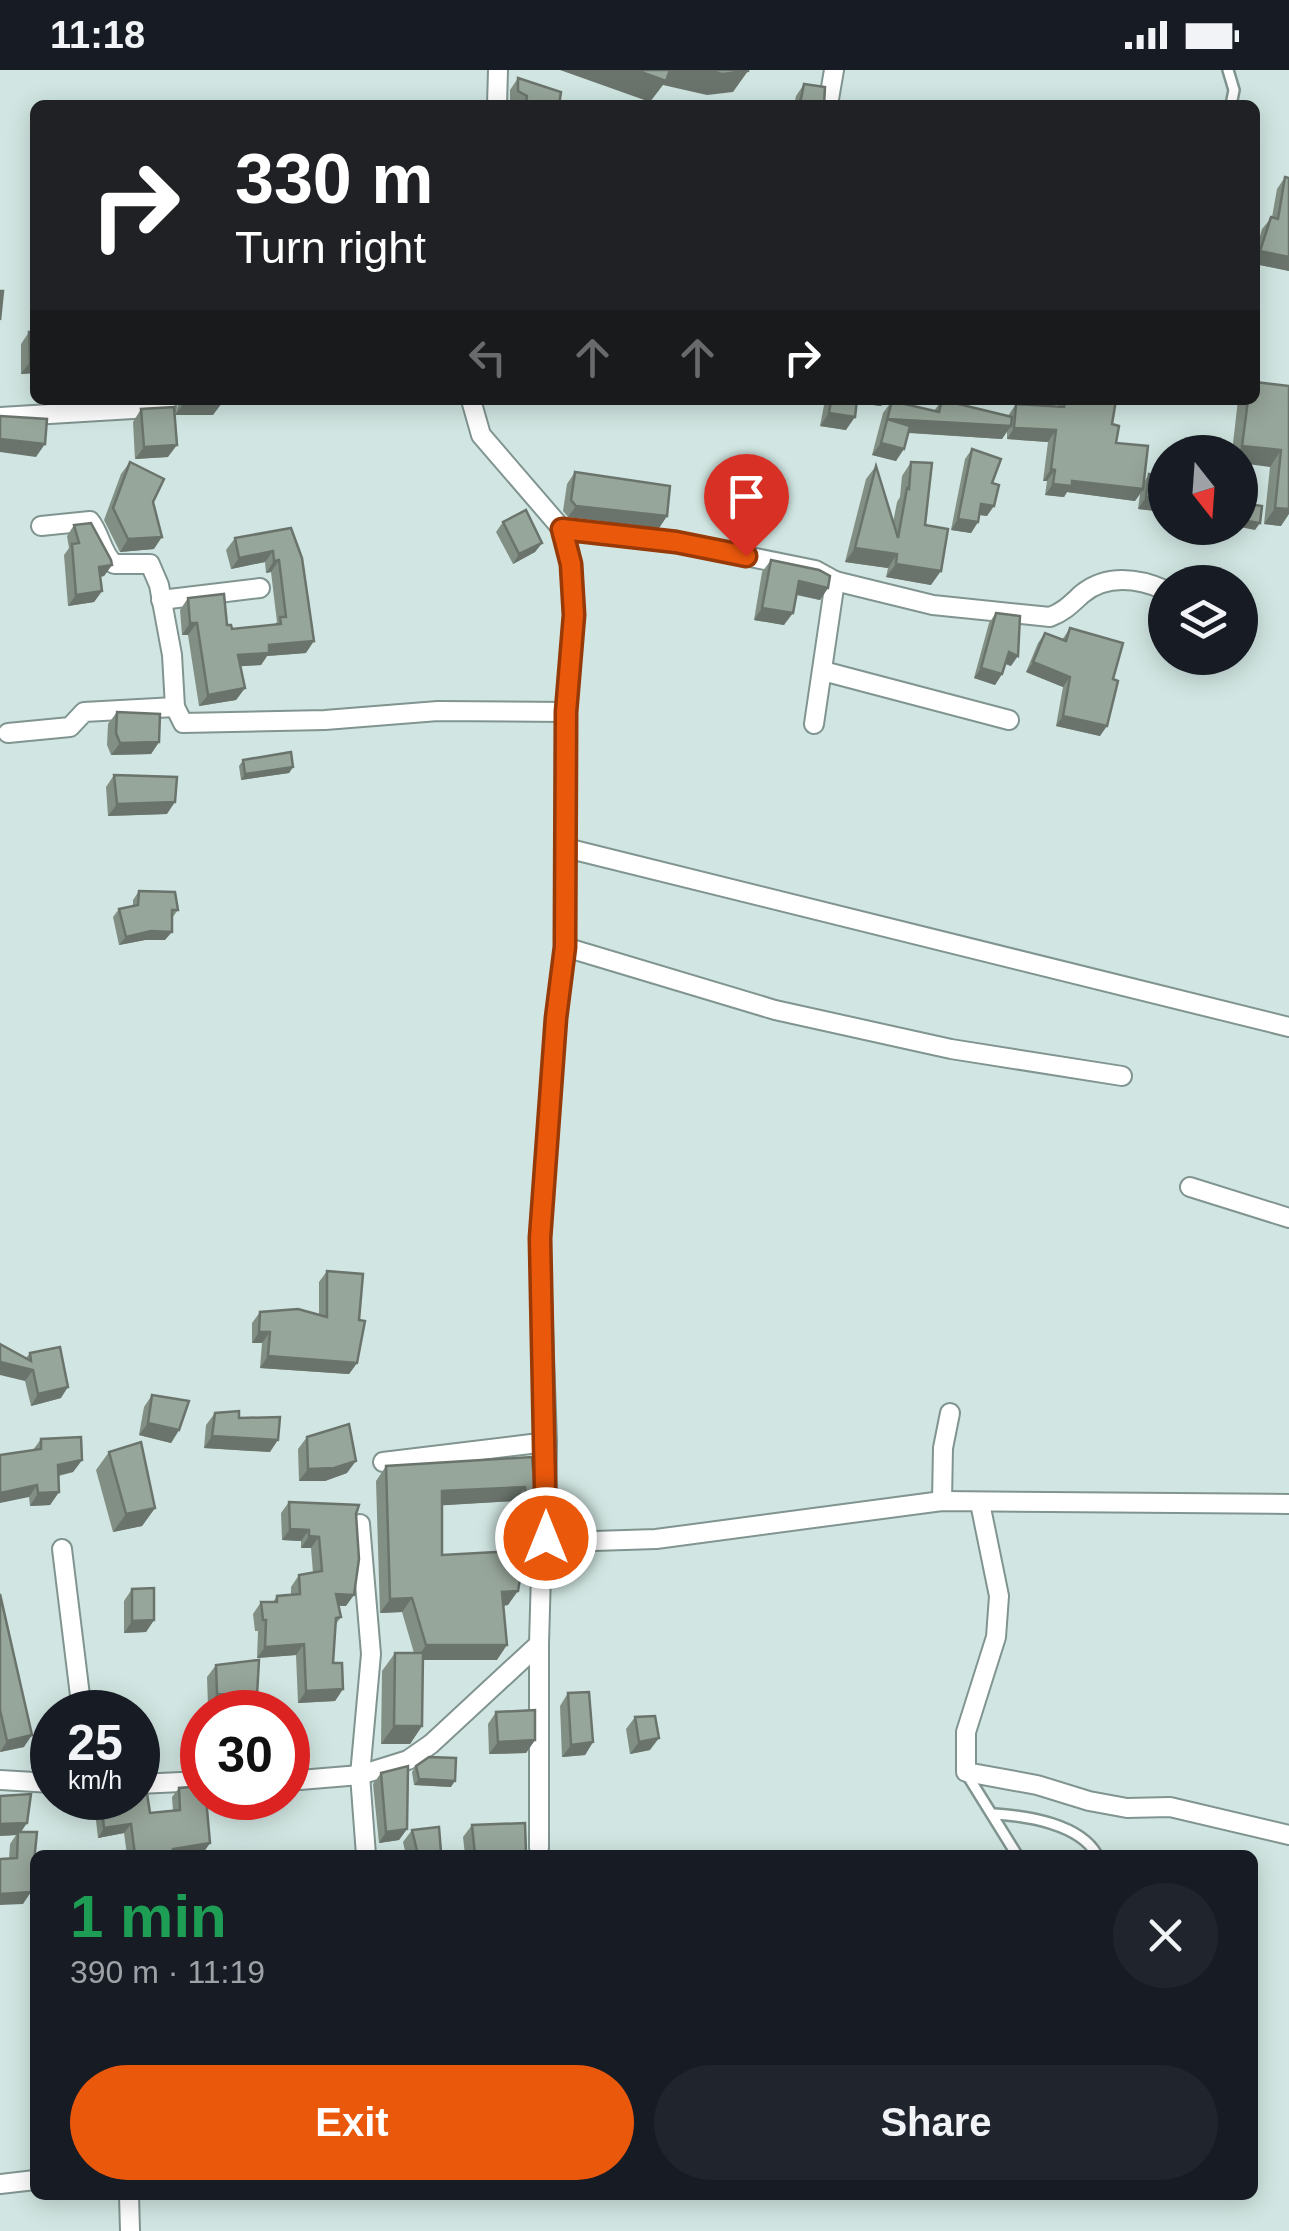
<!DOCTYPE html>
<meta charset="utf-8">
<style>
body{margin:0;font-family:Arial,sans-serif;background:#20242c;color:#f1f3f6;height:100vh;display:flex;flex-direction:column;font-size:38px;white-space:nowrap}
*{box-sizing:border-box;margin:0}
p{font-size:32px;color:#9ea1a6}
.icon{flex:none;width:55px;height:55px;fill:none;stroke:currentColor;stroke-width:2;stroke-linecap:round;stroke-linejoin:round}
.map{position:relative;flex:1;overflow:hidden}
.sheet{position:absolute;left:30px;top:1780px;width:1228px;height:350px;display:flex;flex-direction:column;background:#171b24;border-radius:15px;box-shadow:0 5px 25px #0003}
.sheet>*{flex:none}
.guide{position:absolute;left:30px;top:30px;width:1230px;height:305px;border-radius:15px;box-shadow:0 5px 25px #0003;background:#202124;color:#fff;overflow:hidden}
.needle{width:65px;rotate:163deg}
.fabs{position:absolute;left:1148px;top:365px;display:grid;gap:20px}
.fabs a{display:grid;place-items:center;width:110px;height:110px;border-radius:50%;background:#171b24;box-shadow:0 5px 25px #0003;font-size:50px}
.speed{position:absolute;left:30px;top:1620px;display:flex;gap:20px;font-size:50px;font-weight:700;text-align:center}
.speed>*{display:grid;place-content:center;width:130px;height:130px;border-radius:50%;background:#171b24;box-shadow:0 5px 25px #0003;line-height:1}
.speed small{font-size:25px;font-weight:400}
.speed .limit{border:15px solid #d22;background:#fff;color:#111}
.pin{position:absolute;display:grid;place-items:center;width:85px;height:85px;color:#fff;margin:-102px -42px;border-radius:50% 50% 50% 0;rotate:-45deg;box-shadow:0 0 10px #0007}
.pin .icon{rotate:45deg}
.me{position:absolute;width:110px;margin:-55px;rotate:0deg;stroke-linejoin:round;filter:drop-shadow(0 0 8px #0008)}
.turn{display:flex;align-items:center;gap:35px;height:210px;padding:0 40px;font-size:45px}
.turn .icon{width:130px;height:130px;stroke-width:2.5}
.turn b{display:block;font-size:70px;line-height:85px}
.lanes{display:flex;align-items:center;height:95px;padding:0 40px;background:#0003;justify-content:center;gap:50px;direction:ltr}
.lanes .off{opacity:.35}
.round{display:grid;place-items:center;flex:none;width:105px;height:105px;border-radius:52px;background:#20242c}
.overview{display:flex;align-items:center;justify-content:space-between;height:170px;padding:0 40px}
h1{font-size:60px;font-weight:800;line-height:75px;color:#1e9e55}
.cta{display:flex;gap:20px;margin-top:auto;padding:20px 40px}
.cta a{flex:1;height:115px;border-radius:60px;background:#ea580c;color:#fff;font-size:40px;font-weight:800;line-height:115px;text-align:center}
.cta a+a{background:#20242c;color:#f1f3f6}
.status{display:flex;justify-content:space-between;align-items:center;height:70px;padding:0 50px;background:#171b24;direction:ltr}
.status svg{height:28px;fill:currentColor}
.map>svg:first-child{display:block}
.lines{fill:none;stroke-linecap:round;stroke-linejoin:round}
.service-casing{stroke:#809490;stroke-width:14}
.minor-casing{stroke:#809490;stroke-width:22}
.service{stroke:#fff;stroke-width:9}
.minor{stroke:#fff;stroke-width:18}
.wall{fill:#828f84}
.shaded-wall{fill:#6a746c}
.building{fill:#97a69a;stroke:#6a746c;stroke-width:2.5}
.route-casing{stroke:#983908;stroke-width:25}
.route{stroke:#ea580c;stroke-width:18}
</style>
<div class="status"><b>11:18</b><svg viewBox="0 0 49 12"><path d="M0 12V9h3v3zM5 12V6h3v6zM10 12V3h3v9zM15 12V0h3v12zM26 1h20v11H26zM47 4h2v5h-2z"/></svg></div>
<div class="map">
<svg width="1289" height="2161" viewBox="0 0 1289 2161">
<rect width="100%" height="100%" fill="#d1e6e2"/>
<g class="lines">
<defs>
<g id="service">
<polyline points="1228,0 1234,20 1231,35"/>
<polyline points="966,1703 1017,1785"/>
<path d="M995,1744C1027,1746 1080,1754 1097,1785"/>
</g>
<g id="minor">
<polyline points="497,35 498,0"/>
<polyline points="828,35 834,0"/>
<polyline points="0,347 166,337"/>
<path d="M41,456L90,451C101,465 101,482 114,494H150L159,515L172,585L175,637L183,653L325,650L438,641L566,642"/>
<polyline points="562,459 676,472 815,500 835,511 814,654"/>
<path d="M835,511L933,535L1050,547C1065,541 1071,534 1082,524C1106,504 1138,508 1165,520"/>
<polyline points="161,530 260,518"/>
<polyline points="823,601 1009,650"/>
<polyline points="8,663 70,657 84,642 175,637"/>
<polyline points="566,778 1289,957"/>
<polyline points="565,877 775,940 951,979 1122,1006"/>
<polyline points="1190,1117 1289,1148"/>
<polyline points="383,1392 547,1372"/>
<polyline points="942,1431 943,1378 950,1343"/>
<polyline points="980,1433 999,1526 996,1567 966,1662 966,1702 1037,1715 1089,1731 1127,1738 1170,1737 1289,1765"/>
<polyline points="360,1454 371,1584 360,1705 366,1785"/>
<polyline points="546,1468 594,1471 656,1469 942,1431 1289,1434"/>
<polyline points="62,1479 82,1642"/>
<polyline points="0,1710 52,1713"/>
<polyline points="288,1711 360,1705 408,1690 431,1674 539,1574 541,1503 546,1468 547,1372 540,1168 556,948 565,877 566,642 574,545 571,494 562,459 481,365 471,330"/>
<polyline points="138,1714 202,1711"/>
<polyline points="539,1778 539,1574"/>
<polyline points="0,2114 35,2110"/>
<polyline points="129,2125 130,2161"/>
</g>
</defs>
<use href="#service" class="service-casing"/>
<use href="#minor" class="minor-casing"/>
<use href="#service" class="service"/>
<use href="#minor" class="minor"/>
</g>
<g class="wall">
<polygon points="518,8 559,35 512,35 510,34 510,20"/>
<polygon points="804,14 824,35 794,35 796,26"/>
<polygon points="1285,107 1289,108 1289,201 1255,194 1255,184 1262,159 1272,147 1277,119"/>
<polygon points="35,212 35,303 21,304 21,274 29,262 35,262"/>
<polygon points="1289,316 1281,456 1264,454 1270,397 1240,382 1232,382 1238,330 1255,330"/>
<polygon points="174,330 221,330 213,345 175,345 178,335"/>
<polygon points="825,330 886,330 881,336 857,333 846,360 820,356"/>
<polygon points="942,330 1008,346 1016,334 1058,337 1058,330 1116,330 1112,354 1116,373 1144,412 1149,404 1165,406 1165,442 1138,439 1140,424 1135,431 1067,422 1064,427 1045,425 1047,411 1043,411 1048,372 1007,369 1007,361 1002,369 908,363 896,391 872,385 883,343 892,331 934,341"/>
<polygon points="141,339 168,387 135,389 133,352"/>
<polygon points="972,379 992,413 987,446 979,445 978,452 971,463 951,460 965,389"/>
<polygon points="130,392 153,432 154,479 120,482 104,450 121,404"/>
<polygon points="911,392 925,455 931,515 886,507 888,498 845,492 866,409 876,396 893,453 897,432 900,427 902,406"/>
<polygon points="575,402 667,446 659,458 568,447 563,441 567,414"/>
<polygon points="503,452 542,473 535,482 513,494 496,462"/>
<polygon points="74,455 112,495 104,506 100,507 102,521 94,532 68,536 64,485 69,478 67,466"/>
<polygon points="291,458 306,583 267,586 261,595 240,596 245,618 236,630 199,636 188,565 182,565 180,540 188,528 232,559 275,554 277,552 271,502 266,503 265,492 231,499 226,480 235,468"/>
<polygon points="771,490 828,518 820,530 796,525 784,555 754,550 762,502"/>
<polygon points="996,543 1011,596 1005,594 1002,604 995,615 974,608 989,553"/>
<polygon points="1070,558 1113,609 1100,666 1056,656 1063,617 1026,602 1038,573 1045,563 1062,570"/>
<polygon points="117,642 159,672 151,684 111,685 107,675 108,654"/>
<polygon points="243,690 293,697 289,703 241,710 239,696"/>
<polygon points="114,705 167,744 108,746 106,717"/>
<polygon points="139,821 178,840 172,848 165,870 145,870 119,875 113,847 119,839 133,836 133,830"/>
<polygon points="327,1201 359,1250 357,1293 349,1304 260,1298 262,1273 252,1273 252,1253 260,1242 319,1245 319,1212"/>
<polygon points="30,1283 61,1328 31,1336 25,1311 26,1288"/>
<polygon points="152,1325 179,1360 171,1373 139,1365 144,1337"/>
<polygon points="215,1343 239,1348 270,1382 204,1378 206,1355"/>
<polygon points="307,1367 347,1403 325,1411 299,1411 298,1379"/>
<polygon points="41,1369 82,1390 73,1402 59,1406 59,1422 50,1435 30,1436 29,1427 33,1380"/>
<polygon points="109,1382 155,1438 142,1456 113,1462 96,1400"/>
<polygon points="386,1396 533,1399 544,1421 534,1436 515,1440 515,1431 442,1435 442,1485 519,1511 508,1535 503,1536 497,1590 423,1590 422,1656 410,1674 381,1674 382,1601 395,1583 414,1583 402,1542 380,1543 376,1411"/>
<polygon points="289,1432 356,1444 346,1536 339,1536 341,1547 336,1554 333,1593 343,1619 335,1631 298,1633 296,1585 257,1588 258,1561 255,1561 253,1544 261,1532 273,1532 277,1526 291,1524 291,1517 299,1505 313,1503 311,1478 301,1478 301,1471 282,1470 281,1443"/>
<polygon points="132,1519 154,1550 146,1562 124,1563 124,1531"/>
<polygon points="0,1524 24,1677 0,1682"/>
<polygon points="216,1595 249,1637 227,1637 226,1642 206,1642 210,1637 222,1636 208,1636 207,1607"/>
<polygon points="568,1623 593,1672 585,1685 562,1687 560,1636"/>
<polygon points="496,1642 535,1670 526,1683 489,1684 488,1654"/>
<polygon points="202,1647 202,1700 197,1699 199,1678 202,1674"/>
<polygon points="635,1647 650,1680 630,1684 626,1659"/>
<polygon points="40,1669 52,1670 31,1699 32,1682"/>
<polygon points="416,1696 451,1717 414,1715 412,1702"/>
<polygon points="381,1703 407,1759 399,1770 379,1773 373,1714"/>
<polygon points="179,1718 210,1773 203,1783 189,1785 127,1785 124,1763 98,1768 94,1733 98,1728 138,1728 150,1743 173,1741 172,1727"/>
<polygon points="472,1755 524,1785 465,1785 463,1767"/>
<polygon points="412,1760 438,1785 406,1785 403,1772"/>
<polygon points="21,1762 23,1834 9,1789 10,1774 16,1765 0,1766"/>
</g>
<g class="shaded-wall">
<polygon points="560,0 707,0 748,1 733,22 707,25 663,15 650,32"/>
<polygon points="1260,181 1289,187 1289,201 1255,194 1255,189"/>
<polygon points="30,292 35,292 35,303 21,304"/>
<polygon points="851,330 886,330 881,336 850,332"/>
<polygon points="1132,330 1153,330 1151,333"/>
<polygon points="1170,330 1194,330 1191,334"/>
<polygon points="184,333 222,333 213,345 175,345"/>
<polygon points="829,343 855,347 846,360 820,356"/>
<polygon points="887,349 1011,356 1002,369 884,361"/>
<polygon points="1014,358 1056,360 1048,372 1007,369"/>
<polygon points="0,369 45,374 36,387 0,382"/>
<polygon points="881,373 904,379 896,391 872,385"/>
<polygon points="177,375 168,387 135,389 144,377"/>
<polygon points="1242,376 1281,380 1270,397 1240,393 1240,382 1238,382"/>
<polygon points="1051,399 1055,400 1047,411 1043,411"/>
<polygon points="1072,411 1143,419 1135,431 1067,422 1064,427 1045,425 1053,414"/>
<polygon points="1146,427 1165,428 1165,442 1138,439"/>
<polygon points="981,434 994,436 987,446 974,444"/>
<polygon points="576,436 667,446 659,458 568,447"/>
<polygon points="1275,438 1289,439 1289,444 1281,456 1264,454"/>
<polygon points="958,449 978,452 971,463 951,460"/>
<polygon points="1240,450 1260,453 1255,460 1240,457"/>
<polygon points="162,467 154,479 120,482 128,469"/>
<polygon points="542,473 535,482 513,494 519,484"/>
<polygon points="855,478 897,484 888,498 845,492"/>
<polygon points="273,481 265,492 231,499 239,488"/>
<polygon points="279,490 271,502 266,503 274,491"/>
<polygon points="896,494 941,501 931,515 886,507"/>
<polygon points="112,495 104,506 91,508 99,497"/>
<polygon points="799,511 828,518 820,530 790,523"/>
<polygon points="102,521 94,532 68,536 76,525"/>
<polygon points="762,538 793,543 784,555 754,550"/>
<polygon points="190,553 197,553 188,565 182,565"/>
<polygon points="314,571 306,583 267,586 261,595 230,597 238,585 269,575"/>
<polygon points="1009,582 1018,586 1011,596 1002,592"/>
<polygon points="1033,592 1070,607 1063,617 1026,602"/>
<polygon points="981,598 1002,604 995,615 974,608"/>
<polygon points="245,618 236,630 199,636 208,625"/>
<polygon points="1063,646 1107,656 1100,666 1056,656"/>
<polygon points="159,672 151,684 111,685 120,673"/>
<polygon points="293,697 289,703 241,710 245,704"/>
<polygon points="175,732 167,744 108,746 117,734"/>
<polygon points="151,861 172,862 165,870 145,870 119,875 126,867"/>
<polygon points="259,1262 270,1262 262,1273 252,1273"/>
<polygon points="268,1286 357,1293 349,1304 260,1298"/>
<polygon points="0,1292 33,1300 25,1311 0,1305"/>
<polygon points="68,1317 61,1328 31,1336 38,1324"/>
<polygon points="148,1353 179,1360 171,1373 139,1365"/>
<polygon points="212,1366 278,1370 270,1382 204,1378"/>
<polygon points="82,1390 73,1402 50,1407 58,1395"/>
<polygon points="356,1391 347,1403 325,1411 299,1411 308,1399"/>
<polygon points="37,1415 29,1427 0,1433 0,1423"/>
<polygon points="525,1417 515,1431 432,1436 442,1421"/>
<polygon points="544,1421 534,1436 515,1440 526,1425"/>
<polygon points="59,1422 50,1435 30,1436 38,1423"/>
<polygon points="155,1438 142,1456 113,1462 126,1444"/>
<polygon points="290,1459 309,1460 301,1471 282,1470"/>
<polygon points="309,1466 319,1467 311,1478 301,1478"/>
<polygon points="530,1496 520,1511 522,1497"/>
<polygon points="518,1521 508,1535 491,1537 502,1522"/>
<polygon points="336,1524 354,1525 346,1536 328,1535"/>
<polygon points="412,1528 402,1542 380,1543 390,1529"/>
<polygon points="154,1550 146,1562 124,1563 132,1551"/>
<polygon points="304,1574 296,1585 257,1588 265,1577"/>
<polygon points="426,1575 507,1575 497,1590 416,1590"/>
<polygon points="343,1619 335,1631 298,1633 306,1621"/>
<polygon points="217,1624 257,1625 249,1637 208,1636"/>
<polygon points="394,1656 422,1656 410,1674 381,1674"/>
<polygon points="32,1665 24,1677 0,1682 7,1671"/>
<polygon points="659,1668 650,1680 630,1684 639,1672"/>
<polygon points="535,1670 526,1683 489,1684 498,1672"/>
<polygon points="593,1672 585,1685 562,1687 571,1675"/>
<polygon points="40,1687 52,1688 52,1701 31,1699"/>
<polygon points="419,1709 455,1711 451,1717 414,1715"/>
<polygon points="27,1753 19,1765 18,1762 16,1765 0,1766 0,1754"/>
<polygon points="131,1754 124,1763 98,1768 104,1758"/>
<polygon points="407,1759 399,1770 379,1773 386,1762"/>
<polygon points="210,1773 203,1783 189,1785 169,1785 173,1779"/>
<polygon points="31,1822 23,1834 0,1835 0,1824"/>
</g>
<g class="building">
<polygon points="636,0 670,0 666,11"/>
<polygon points="707,0 748,0 748,1 722,4"/>
<polygon points="518,8 561,22 559,35 526,35 527,26 518,21"/>
<polygon points="804,14 825,17 824,35 800,34"/>
<polygon points="1285,107 1289,108 1289,187 1260,181 1271,147 1278,149"/>
<polygon points="0,221 3,221 0,250"/>
<polygon points="29,262 35,262 35,292 30,292"/>
<polygon points="1255,312 1289,316 1289,439 1275,438 1281,380 1242,376 1248,330 1255,330"/>
<polygon points="185,330 221,330 222,333 184,333"/>
<polygon points="831,330 857,330 855,347 829,343"/>
<polygon points="942,330 1012,347 1011,356 887,349 910,356 904,379 881,373 892,331 939,342"/>
<polygon points="1065,330 1116,330 1112,354 1119,356 1116,373 1148,376 1143,419 1072,411 1072,416 1053,414 1055,400 1051,399 1056,360 1014,358 1016,334 1064,337"/>
<polygon points="174,337 177,375 144,377 141,339"/>
<polygon points="0,346 47,349 45,374 0,369"/>
<polygon points="972,379 1001,389 992,413 999,415 994,436 981,434 978,452 958,449"/>
<polygon points="130,392 164,409 153,432 162,467 128,469 113,438"/>
<polygon points="911,392 932,393 925,455 948,459 941,501 896,494 897,484 855,478 876,396 898,468 907,418 909,419"/>
<polygon points="575,402 670,416 667,446 576,436 571,430"/>
<polygon points="1149,404 1165,406 1165,428 1146,427"/>
<polygon points="1241,433 1262,436 1260,453 1240,450"/>
<polygon points="526,440 542,473 519,484 503,452"/>
<polygon points="91,453 111,490 112,495 99,497 102,521 76,525 72,474 79,473 74,455"/>
<polygon points="291,458 302,488 314,571 269,575 269,583 238,585 245,618 208,625 197,553 190,553 188,528 224,524 227,555 231,555 232,559 281,554 280,547 286,547 279,490 274,491 273,481 239,488 235,468"/>
<polygon points="771,490 819,500 830,506 828,518 799,511 793,543 762,538"/>
<polygon points="996,543 1020,546 1018,586 1009,582 1002,604 981,598"/>
<polygon points="1070,558 1123,573 1113,609 1118,611 1107,656 1063,646 1070,607 1033,592 1045,563 1066,571"/>
<polygon points="117,642 160,644 159,672 120,673 116,663"/>
<polygon points="291,682 293,697 245,704 243,690"/>
<polygon points="114,705 177,707 175,732 117,734"/>
<polygon points="139,821 175,822 178,840 172,840 172,862 151,861 126,867 119,839 138,835"/>
<polygon points="327,1201 363,1204 359,1250 365,1251 357,1293 268,1286 270,1262 259,1262 260,1242 298,1239 327,1247"/>
<polygon points="0,1274 31,1291 30,1283 60,1277 68,1317 38,1324 33,1300 0,1292"/>
<polygon points="152,1325 189,1331 179,1360 148,1353"/>
<polygon points="239,1341 239,1348 280,1347 278,1370 212,1366 215,1343"/>
<polygon points="349,1354 356,1391 334,1398 308,1399 307,1367"/>
<polygon points="81,1367 82,1390 58,1395 59,1422 38,1423 37,1415 0,1423 0,1385 41,1379 41,1369"/>
<polygon points="141,1372 155,1438 126,1444 109,1382"/>
<polygon points="532,1387 533,1399 541,1397 544,1421 526,1425 525,1417 442,1421 442,1485 532,1480 530,1496 522,1497 518,1521 502,1522 507,1575 426,1575 412,1528 390,1529 386,1396"/>
<polygon points="289,1432 359,1435 356,1444 359,1489 354,1525 336,1524 341,1547 336,1548 333,1593 342,1593 343,1619 306,1621 304,1574 265,1577 266,1550 263,1550 261,1532 277,1532 277,1526 300,1524 299,1505 322,1501 319,1467 309,1466 309,1460 290,1459"/>
<polygon points="154,1518 154,1550 132,1551 132,1519"/>
<polygon points="0,1524 32,1665 7,1671 0,1640"/>
<polygon points="395,1583 423,1583 422,1656 394,1656"/>
<polygon points="259,1590 257,1625 217,1624 216,1595"/>
<polygon points="589,1622 593,1672 571,1675 568,1623"/>
<polygon points="227,1636 226,1642 210,1642 210,1637"/>
<polygon points="535,1640 535,1670 498,1672 496,1642"/>
<polygon points="655,1646 659,1668 639,1672 635,1647"/>
<polygon points="40,1669 52,1670 52,1688 40,1687"/>
<polygon points="429,1687 456,1688 455,1711 419,1709 416,1696"/>
<polygon points="408,1696 407,1759 386,1762 381,1703"/>
<polygon points="138,1714 146,1717 150,1743 180,1740 179,1718 202,1716 202,1728 206,1728 210,1773 173,1779 173,1785 135,1785 131,1754 104,1758 101,1728 138,1728"/>
<polygon points="31,1724 27,1753 0,1754 0,1726"/>
<polygon points="525,1753 526,1783 509,1785 475,1785 472,1755"/>
<polygon points="439,1757 441,1782 418,1785 412,1760"/>
<polygon points="18,1762 37,1762 31,1822 0,1824 0,1790 1,1789 17,1788"/>
</g>
<g class="lines">
<defs>
<polyline id="route" points="546,1468 540,1168 556,948 565,877 566,642 574,545 571,494 562,459 676,472 746,486"/>
</defs>
<use href="#route" class="route-casing"/>
<use href="#route" class="route"/>
</g>
</svg>
<div class="fabs">
<a><svg class="needle" viewBox="-14 -14 28 28"><path d="M0-13l5 13h-10z" fill="#e53935"/><path d="M0 13l5-13h-10z" fill="#9ea1a6"/></svg></a>
<a><svg class="icon" aria-label="layers" viewBox="0 0 24 24"><path d="M12 4l9 5-9 5-9-5zM3 14l9 5 9-5"/></svg></a>
</div>
<div class="speed"><div>25<small>km/h</small></div><div class="limit">30</div></div>
<div class="pin" style="left:746px;top:486px;background:#d93025"><svg class="icon" aria-label="arrive" viewBox="0 0 24 24"><path d="M6 21V4h12l-3 4 3 4H6"/></svg></div>
<svg class="me" style="left:546px;top:1468px" viewBox="-20 -20 40 40"><circle r="17" fill="#ea580c" stroke="#fff" stroke-width="3"/><path d="M0-11L8 9 0 5-8 9z" fill="#fff"/></svg>
<div class="guide">
<div class="turn"><svg class="icon" aria-label="right" viewBox="0 0 24 24"><path d="M7 20v-9h11M14 6l5 5-5 5"/></svg><div><b>330 m</b>Turn right</div></div>
<div class="lanes"><svg class="icon off" aria-label="left" viewBox="0 0 24 24"><path d="M17 20v-9H6M10 6l-5 5 5 5"/></svg><svg class="icon off" aria-label="ahead" viewBox="0 0 24 24"><path d="M12 20V5M6 11l6-6 6 6"/></svg><svg class="icon off" aria-label="ahead" viewBox="0 0 24 24"><path d="M12 20V5M6 11l6-6 6 6"/></svg><svg class="icon" aria-label="right" viewBox="0 0 24 24"><path d="M7 20v-9h11M14 6l5 5-5 5"/></svg></div>
</div>
<section class="sheet">
<div class="overview"><div><h1>1 min</h1><p>390 m · 11:19</p></div><a class="round"><svg class="icon" aria-label="close" viewBox="0 0 24 24"><path d="M6 6l12 12M18 6L6 18"/></svg></a></div>
<div class="cta"><a>Exit</a><a>Share</a></div>
</section>
</div>
